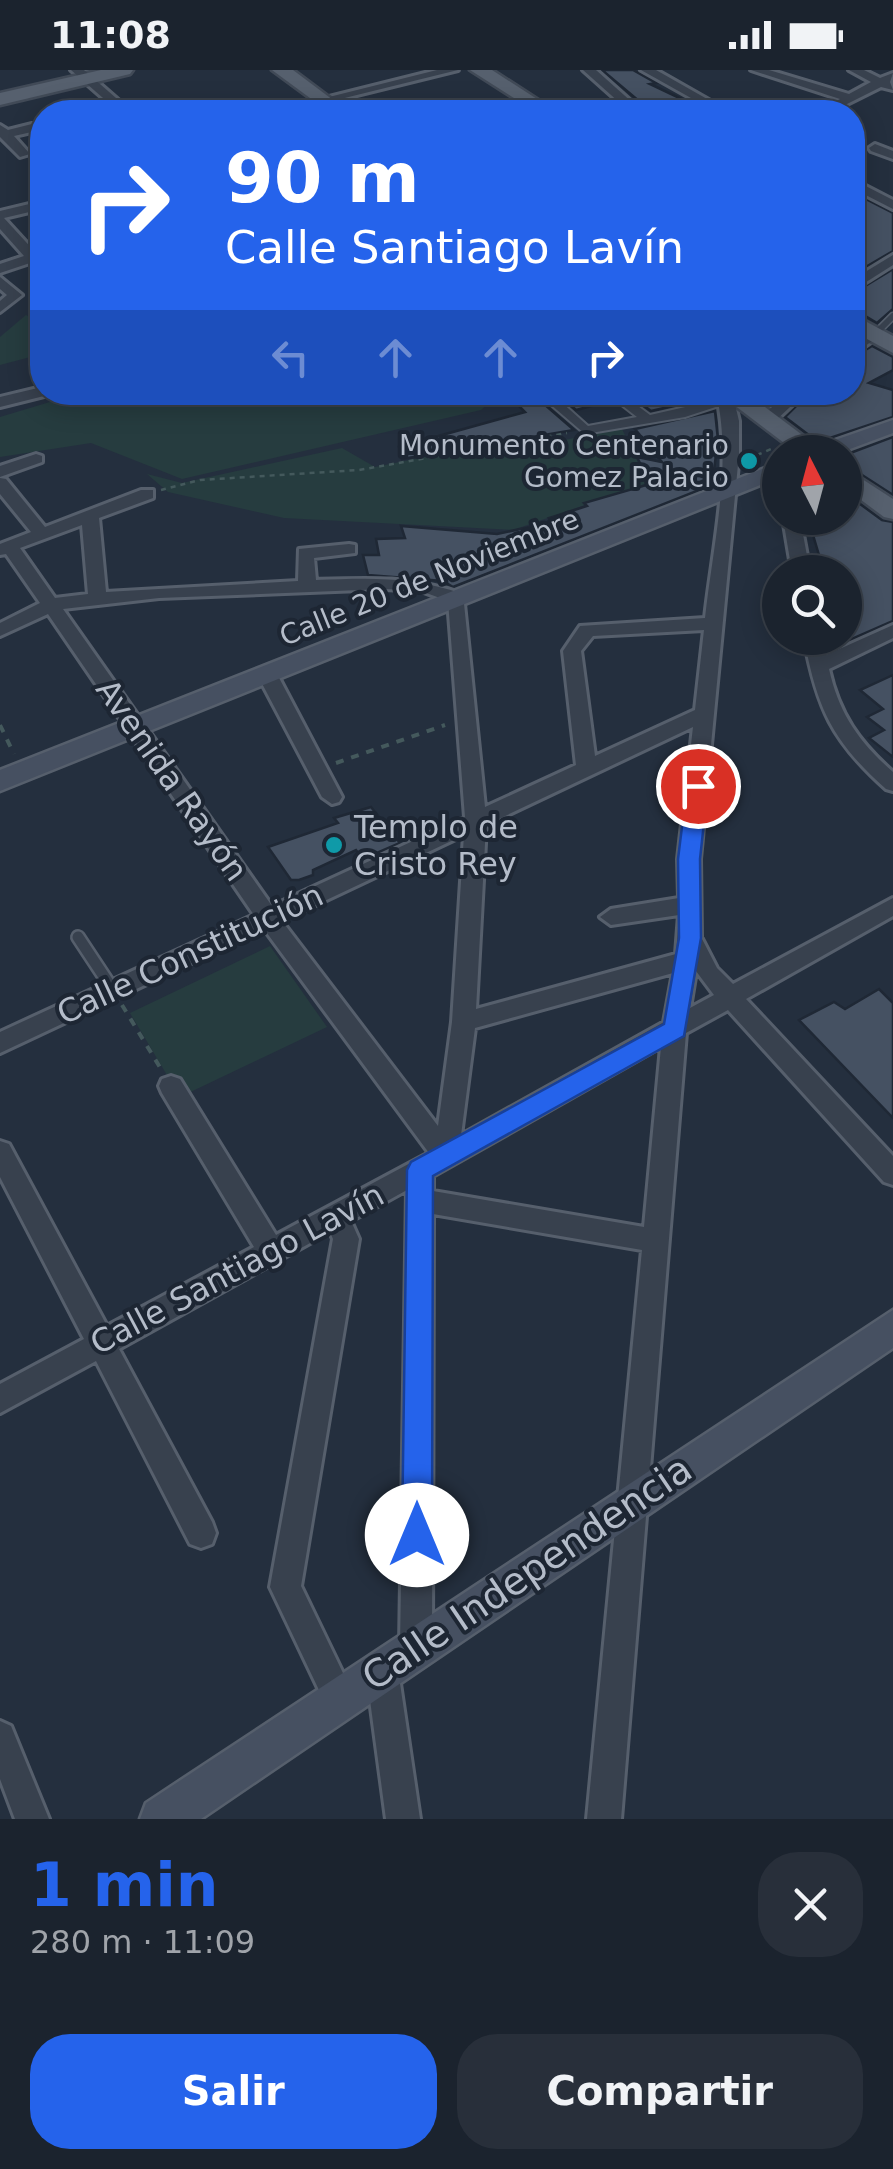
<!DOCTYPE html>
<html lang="es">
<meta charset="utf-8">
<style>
body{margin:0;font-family:"DejaVu Sans",sans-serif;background:#282f3a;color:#f1f3f6;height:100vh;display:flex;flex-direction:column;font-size:38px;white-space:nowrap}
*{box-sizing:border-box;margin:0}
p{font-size:32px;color:#a0a4aa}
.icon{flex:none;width:55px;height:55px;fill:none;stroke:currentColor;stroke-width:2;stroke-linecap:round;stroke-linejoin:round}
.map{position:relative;height:1749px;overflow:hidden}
.details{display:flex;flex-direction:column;background:#1b232e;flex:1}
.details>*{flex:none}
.guide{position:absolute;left:30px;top:30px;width:835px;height:305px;border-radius:40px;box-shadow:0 5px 25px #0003,0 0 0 2px #39404a;background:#2563eb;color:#fff;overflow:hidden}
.needle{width:65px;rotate:354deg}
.tools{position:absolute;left:762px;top:365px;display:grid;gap:20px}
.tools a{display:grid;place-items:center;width:100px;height:100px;border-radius:50%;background:#1b232e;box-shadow:0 5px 25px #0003,0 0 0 2px #39404a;font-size:50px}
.pin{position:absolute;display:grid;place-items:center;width:85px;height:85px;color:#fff;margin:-42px;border:5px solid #fff;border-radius:50%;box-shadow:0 2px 10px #0007}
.me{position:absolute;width:110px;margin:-55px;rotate:0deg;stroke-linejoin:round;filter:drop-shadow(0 0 8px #0008)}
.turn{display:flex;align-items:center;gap:35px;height:210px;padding:0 30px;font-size:45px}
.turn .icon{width:130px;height:130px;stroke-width:2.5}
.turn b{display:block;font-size:70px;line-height:85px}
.lanes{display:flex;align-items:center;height:95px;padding:0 30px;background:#0003;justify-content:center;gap:50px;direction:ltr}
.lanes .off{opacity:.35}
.round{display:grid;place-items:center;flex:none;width:105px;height:105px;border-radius:40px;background:#282f3a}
.overview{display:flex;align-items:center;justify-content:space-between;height:170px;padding:0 30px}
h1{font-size:60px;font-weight:600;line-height:75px;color:#2563eb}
.action{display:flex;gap:20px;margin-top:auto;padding:20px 30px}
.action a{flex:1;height:115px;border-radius:40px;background:#2563eb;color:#fff;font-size:40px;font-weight:600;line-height:115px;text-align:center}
.action a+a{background:#282f3a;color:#f1f3f6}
.status{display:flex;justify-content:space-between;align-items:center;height:70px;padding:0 50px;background:#1b232e;direction:ltr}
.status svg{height:28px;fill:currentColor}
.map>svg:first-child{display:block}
.green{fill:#263c3f}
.building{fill:#455162;stroke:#1f2835;stroke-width:2.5}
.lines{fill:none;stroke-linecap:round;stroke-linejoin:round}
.service-far1-casing{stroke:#565f6c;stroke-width:9}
.service-casing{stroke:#565f6c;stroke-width:16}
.pedestrian-casing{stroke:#565f6c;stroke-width:4}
.minor-casing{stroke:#565f6c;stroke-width:6}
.secondary-casing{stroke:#565f6c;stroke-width:5}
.primary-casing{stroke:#414a57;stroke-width:5}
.path-far1{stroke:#44595c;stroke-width:2.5;stroke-dasharray:5 5;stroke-linecap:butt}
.path{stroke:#44595c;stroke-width:4;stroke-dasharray:8 8;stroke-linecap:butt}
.service-far1{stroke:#38414e;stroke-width:6}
.service{stroke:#38414e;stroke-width:11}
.pedestrian{fill:#38414e;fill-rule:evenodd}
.minor{fill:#38414e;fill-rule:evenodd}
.secondary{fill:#465061;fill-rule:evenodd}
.primary{fill:#56606e;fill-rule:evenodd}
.route{fill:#2563eb;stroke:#184099;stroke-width:2.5}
.culture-dot{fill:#0f9aa8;stroke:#1d2633;stroke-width:4}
.labels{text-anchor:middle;stroke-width:8;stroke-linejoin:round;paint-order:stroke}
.far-poi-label{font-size:28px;fill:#b4bcc9;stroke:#1d2633;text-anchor:end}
.far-street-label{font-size:28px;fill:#b4bcc9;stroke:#1d2633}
.street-label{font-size:32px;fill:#b4bcc9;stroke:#1d2633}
.poi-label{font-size:32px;fill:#b4bcc9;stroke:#1d2633;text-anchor:start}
.near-street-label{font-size:38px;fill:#b4bcc9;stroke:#1d2633}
</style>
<div class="status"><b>11:08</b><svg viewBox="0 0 49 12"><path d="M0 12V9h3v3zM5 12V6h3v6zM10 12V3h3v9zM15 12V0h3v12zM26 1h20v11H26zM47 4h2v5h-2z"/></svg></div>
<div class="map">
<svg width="893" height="1749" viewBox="0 0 893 1749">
<rect width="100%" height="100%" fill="#242f3e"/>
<g class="green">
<polygon points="26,245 33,249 42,246 42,284 0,295 0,267"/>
<polygon points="80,323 80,322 500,323 481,340 182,409 91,373 0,387 0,347"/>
<polygon points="484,355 506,374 471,378 474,387 622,359 648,413 513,460 284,448 168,422 147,404 182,413 342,378 375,397 469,378"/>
<polygon points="270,876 327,957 180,1027 130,943"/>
</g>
<g class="building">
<polygon points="602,0 633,0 656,13 650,14 709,42 652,42"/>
<polygon points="852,122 893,143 893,181 852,205 852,152 860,149 852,145"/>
<polygon points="893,199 893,239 877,253 852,238 852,224"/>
<polygon points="872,276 893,287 893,300 869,313 893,320 893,347 818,372 785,347 810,322 852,322 852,288"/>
<polygon points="556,322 601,322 610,331 576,340"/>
<polygon points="626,322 710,322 712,327 651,341"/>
<polygon points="536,327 574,360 402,389 399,377 525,342 516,333"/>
<polygon points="715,341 718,370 712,415 453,517 443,511 368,505 363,485 379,485 376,469 405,468 401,456 497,464 553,452 549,448 587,436 584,433 650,414 637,387 662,392 635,359"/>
<polygon points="893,367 893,425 845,394 845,385"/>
<polygon points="845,423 882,450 893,452 893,551 845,572 845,502 824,502 808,448 845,448"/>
<polygon points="893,605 893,687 869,668 884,660 867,647 883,639 860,620"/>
<polygon points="371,737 400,773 363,789 356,780 313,800 313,805 299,810 291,810 268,777 338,753 334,748"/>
<polygon points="879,919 893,933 893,1048 799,950 834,932 845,939"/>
</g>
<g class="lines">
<defs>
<polyline id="service-far1" points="874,265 893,246"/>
<polyline id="service" points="78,867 113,920"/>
<polygon id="pedestrian" points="536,322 550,322 588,356 637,347 605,322 619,322 650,345 725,328 731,332 685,347 585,364"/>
<g id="minor">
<polygon points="71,0 84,0 132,42 119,42"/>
<polygon points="437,0 458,0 288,42 269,42"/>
<polygon points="583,0 596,0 643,42 630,42"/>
<polygon points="641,0 656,0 730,42 716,42"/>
<polygon points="751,0 769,0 849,24 871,12 849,0 864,0 880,8 893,3 890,12 893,20 881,17 831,42 817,42 840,29"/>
<polygon points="32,54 38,58 36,61 14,66 30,84 20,87 0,67 0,55 8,60"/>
<polygon points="875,74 893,81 893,89 871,81 869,78"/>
<polygon points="852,109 893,130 893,139 852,118"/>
<polygon points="42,131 42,139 4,148 36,183 42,181 42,189 0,203 0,194 24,186 0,159 0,141"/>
<polygon points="893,185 893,195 852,221 852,210"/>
<polygon points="0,207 22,225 0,242 0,231 7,225 0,219"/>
<polygon points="869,262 881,265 852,285 852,274"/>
<polygon points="42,317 42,322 49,322 48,325 0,337 0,327"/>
<path d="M716,322H732L739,351V384L700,789L701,867L717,898L733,914L893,828V846L746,929L893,1086V1115L884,1112L728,940L686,963L621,1749H587L642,1180L433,1144L432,1577L427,1588L416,1593L405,1588L400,1577L407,1120L351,1151L359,1169L301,1516L355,1628L350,1639L339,1644L328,1639L270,1517L333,1169L330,1162L119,1279L212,1452L216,1463L212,1474L201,1478L190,1474L96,1291L0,1343V1314L84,1269L0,1107V1071L9,1074L107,1256L254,1177L162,1023L159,1016L162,1009L171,1006L180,1009L276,1165L429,1083L264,859L0,983V962L254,845L48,544L0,566V553L40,533L6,484L0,485V474L31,462L0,424V408L6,409L45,457L141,420H153V428L99,448L106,522L298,511L299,479L349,474L355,475V483L314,488L316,510C370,508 411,506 463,524L485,737L576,695L563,581L580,556L705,548C713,475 733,394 716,322ZM82,455L88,524L55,528L20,478ZM385,519L421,521L448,531L465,747L272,836L63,539L159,528ZM704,560L695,640L595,686L581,581L593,566ZM693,657L678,789L679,828L611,839L600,847L611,855L679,845L676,884L476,939L486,755ZM464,765L452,952L438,1056L282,851ZM696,901L714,925L690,938ZM673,903L664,952L461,1065L475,958ZM661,977L644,1157L433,1121V1106Z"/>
<polygon points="789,322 806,322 773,353 761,353 761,347"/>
<polygon points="36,384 42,386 42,392 0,407 0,396"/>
<polygon points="783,448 800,448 810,502 792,502"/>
<path d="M893,555V568L829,599C839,644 859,672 893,702V721L886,719C832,671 817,638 804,568H822L826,585Z"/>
<polygon points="267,598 277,604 342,727 339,732 332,734 322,727 257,604"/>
<polygon points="382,1584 393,1589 398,1600 420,1749 386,1749 366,1600 371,1589"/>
<polygon points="0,1651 11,1656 49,1749 15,1749 0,1709"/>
</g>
<g id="secondary">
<polygon points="893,350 893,363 842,382 812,382 815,377"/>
<polygon points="780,392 780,407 0,721 0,700"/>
<polygon points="893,1240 893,1278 201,1749 140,1749 146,1733"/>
</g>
<g id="primary">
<polygon points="101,0 133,0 130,4 0,35 0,23"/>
<polygon points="272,0 293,0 349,42 329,42"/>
<polygon points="470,0 492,0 557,42 536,42"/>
<polygon points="852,244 893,266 893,283 852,261"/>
<polygon points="717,322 745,322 825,382 796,382"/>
<polygon points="845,398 893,429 893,449 884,447 845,418"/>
</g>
</defs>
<use href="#service-far1" class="service-far1-casing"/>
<use href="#service" class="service-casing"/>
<use href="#pedestrian" class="pedestrian-casing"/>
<use href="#minor" class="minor-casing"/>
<use href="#secondary" class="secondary-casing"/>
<use href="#primary" class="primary-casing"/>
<g class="path-far1">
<polyline points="651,323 656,326"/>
<polyline points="757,385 771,379"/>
<polyline points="161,420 200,410 359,400 567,363"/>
</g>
<g class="path">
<polyline points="0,655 14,684"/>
<polyline points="336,693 445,655"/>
<polyline points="122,935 161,999"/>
</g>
<use href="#service-far1" class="service-far1"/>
<use href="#service" class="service"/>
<use href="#pedestrian" class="pedestrian"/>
<use href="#minor" class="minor"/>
<use href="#secondary" class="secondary"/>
<use href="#primary" class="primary"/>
</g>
<polygon class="route" points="698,709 708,716 700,789 701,868 684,966 433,1106 432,1465 428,1475 417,1480 407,1475 402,1465 407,1100 411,1092 664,954 679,868 678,789 687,716"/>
<g class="culture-dot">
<circle cx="749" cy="391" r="10"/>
<circle cx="334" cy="775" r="10"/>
</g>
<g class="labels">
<g class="far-poi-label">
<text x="729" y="385">Monumento Centenario<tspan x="729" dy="32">Gomez Palacio</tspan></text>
</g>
<g class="far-street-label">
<text transform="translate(429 507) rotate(-22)" y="10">Calle 20 de Noviembre</text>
</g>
<g class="street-label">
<text transform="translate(172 710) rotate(55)" y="11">Avenida Rayón</text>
<text transform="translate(190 884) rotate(-25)" y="11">Calle Constitución</text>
<text transform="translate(237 1199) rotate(-28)" y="11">Calle Santiago Lavín</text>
</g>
<g class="poi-label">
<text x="354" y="768">Templo de<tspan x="354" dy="37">Cristo Rey</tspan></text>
</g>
<g class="near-street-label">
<text transform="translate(527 1503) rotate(-34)" y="13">Calle Independencia</text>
</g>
</g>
</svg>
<div class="tools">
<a><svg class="needle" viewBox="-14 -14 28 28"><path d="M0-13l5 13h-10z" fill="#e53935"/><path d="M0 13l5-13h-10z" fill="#a0a4aa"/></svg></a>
<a><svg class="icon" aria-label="search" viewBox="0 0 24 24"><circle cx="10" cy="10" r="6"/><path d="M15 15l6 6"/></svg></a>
</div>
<div class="pin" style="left:698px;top:716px;background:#d93025"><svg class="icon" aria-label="arrive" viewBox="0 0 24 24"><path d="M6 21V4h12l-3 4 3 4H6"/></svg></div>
<svg class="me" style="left:417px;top:1465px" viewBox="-20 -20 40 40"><circle r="19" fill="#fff"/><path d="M0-13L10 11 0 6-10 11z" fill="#2563eb"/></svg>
<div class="guide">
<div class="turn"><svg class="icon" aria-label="right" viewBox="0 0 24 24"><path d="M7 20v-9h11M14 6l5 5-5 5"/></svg><div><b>90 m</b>Calle Santiago Lavín</div></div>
<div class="lanes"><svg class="icon off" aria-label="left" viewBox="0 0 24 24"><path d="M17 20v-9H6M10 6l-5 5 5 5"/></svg><svg class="icon off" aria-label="ahead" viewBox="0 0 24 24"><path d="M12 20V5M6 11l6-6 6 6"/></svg><svg class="icon off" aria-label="ahead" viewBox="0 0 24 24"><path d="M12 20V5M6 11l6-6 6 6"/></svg><svg class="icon" aria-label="right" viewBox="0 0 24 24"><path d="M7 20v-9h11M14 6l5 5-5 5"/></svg></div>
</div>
</div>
<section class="details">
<div class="overview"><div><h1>1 min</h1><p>280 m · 11:09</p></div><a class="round"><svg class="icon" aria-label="close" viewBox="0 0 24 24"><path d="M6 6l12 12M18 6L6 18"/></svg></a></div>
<div class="action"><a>Salir</a><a>Compartir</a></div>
</section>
